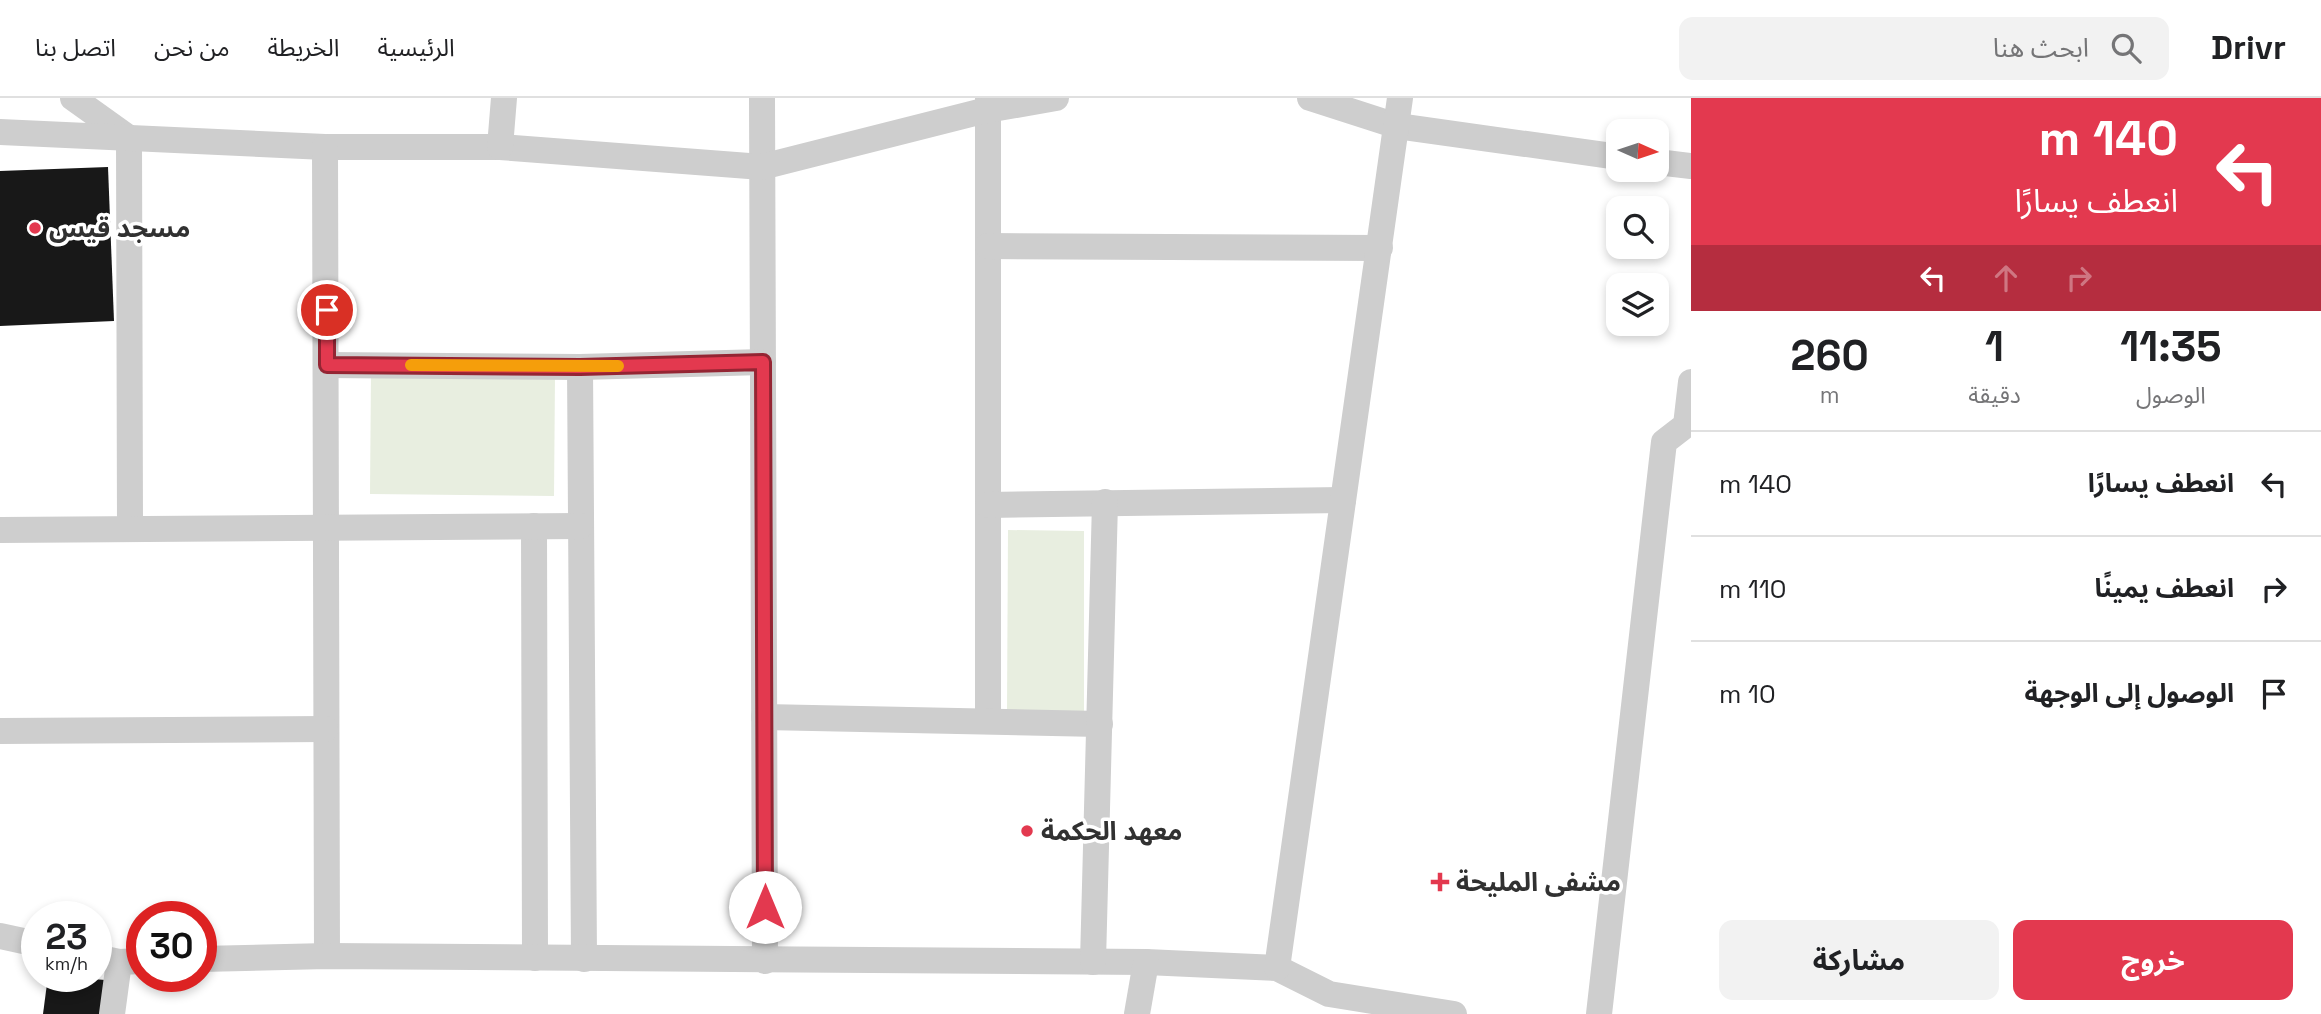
<!DOCTYPE html>
<html lang="ar">
<meta charset="utf-8">
<style>
body{margin:0;font-family:"Space Grotesk","Noto Sans Arabic",sans-serif;background:#f2f2f2;color:#202124;direction:rtl;height:100vh;display:flex;flex-direction:column;font-size:26px;white-space:nowrap}
*{box-sizing:border-box;margin:0}
p{font-size:23px;color:#757577}
.icon{flex:none;width:38px;height:38px;fill:none;stroke:currentColor;stroke-width:2;stroke-linecap:round;stroke-linejoin:round}
.map{position:relative;flex:1;overflow:hidden;direction:ltr}
.side{display:flex;flex-direction:column;background:#fff;width:630px}
.side>*{flex:none}
.guide{background:#e3394f;color:#fff;overflow:hidden}
.needle{width:46px;rotate:93deg}
.fabs{position:absolute;left:1606px;top:21px;display:grid;gap:14px}
.fabs a{display:grid;place-items:center;width:63px;height:63px;border-radius:14px;background:#fff;box-shadow:0 4px 10px #0003;font-size:35px}
.speed{position:absolute;left:21px;top:803px;display:flex;gap:14px;font-size:35px;font-weight:700;text-align:center}
.speed>*{display:grid;place-content:center;width:91px;height:91px;border-radius:50%;background:#fff;box-shadow:0 4px 10px #0003;line-height:1}
.speed small{font-size:18px;font-weight:400}
.speed .limit{border:10px solid #d22;background:#fff;color:#111}
.pin{position:absolute;display:grid;place-items:center;width:60px;height:60px;color:#fff;margin:-30px;border:4px solid #fff;border-radius:50%;box-shadow:0 2px 7px #0007}
.me{position:absolute;width:77px;margin:-38px;rotate:0deg;stroke-linejoin:round;filter:drop-shadow(0 0 5px #0008)}
.turn{display:flex;align-items:center;gap:24px;height:147px;padding:0 28px;font-size:32px}
.turn .icon{width:91px;height:91px;stroke-width:2.5}
.turn b{display:block;font-size:49px;line-height:60px}
.lanes{display:flex;align-items:center;height:66px;padding:0 28px;background:#0003;justify-content:center;gap:35px;direction:ltr}
.lanes .off{opacity:.35}
.eta{display:flex;justify-content:space-evenly;align-items:center;height:119px;text-align:center}
.eta b{font-size:42px;font-weight:700;line-height:49px}
.cta{display:flex;gap:14px;margin-top:auto;padding:14px 28px}
.cta a{flex:1;height:80px;border-radius:14px;background:#e3394f;color:#fff;font-size:28px;font-weight:700;line-height:80px;text-align:center}
.cta a+a{background:#f2f2f2;color:#202124}
ul{padding:0;list-style:none}
li{display:flex;align-items:center;gap:21px;height:105px;padding:0 28px;border-top:2px solid #e0e0e0}
li div{flex:1}
li b{display:block;font-size:26px}
li em{font-style:normal}
header{display:flex;align-items:center;gap:42px;box-sizing:border-box;height:98px;padding:0 35px;background:#fff;border-bottom:2px solid #e0e0e0}
header strong{font-size:33px}
nav{display:flex;gap:38px;margin-inline-start:auto;font-size:24px}
.search{width:490px;height:63px;background:#f2f2f2;display:flex;align-items:center;gap:18px;box-sizing:border-box;padding:0 24px;border-radius:14px;color:#757577;font-size:26px}
main{display:flex;flex:1;min-height:0}
.map>svg:first-child{display:block}
.green{fill:#e8eee0}
.building{fill:#181818}
.lines{fill:none;stroke-linecap:round;stroke-linejoin:round}
.minor{stroke:#cecece;stroke-width:26}
.route-casing{stroke:#942533;stroke-width:18}
.route{stroke:#e3394f;stroke-width:12}
.slow{stroke:#f59e0b;stroke-width:12}
.poi-dot{fill:#e3394f;stroke:#fff;stroke-width:2.5}
.labels{text-anchor:middle;stroke-width:7;stroke-linejoin:round;paint-order:stroke}
.poi-label{font-size:26px;font-weight:bold;fill:#313131;stroke:#fff;text-anchor:start}
</style>
<header>
<strong>Drivr</strong>
<div class="search"><svg class="icon" aria-label="search" viewBox="0 0 24 24"><circle cx="10" cy="10" r="6"/><path d="M15 15l6 6"/></svg>ابحث هنا</div>
<nav><a>الرئيسية</a><a>الخريطة</a><a>من نحن</a><a>اتصل بنا</a></nav>
</header>
<main>
<section class="side">
<div class="guide">
<div class="turn"><svg class="icon" aria-label="left" viewBox="0 0 24 24"><path d="M17 20v-9H6M10 6l-5 5 5 5"/></svg><div><b>140 m</b>انعطف يسارًا</div></div>
<div class="lanes"><svg class="icon" aria-label="left" viewBox="0 0 24 24"><path d="M17 20v-9H6M10 6l-5 5 5 5"/></svg><svg class="icon off" aria-label="ahead" viewBox="0 0 24 24"><path d="M12 20V5M6 11l6-6 6 6"/></svg><svg class="icon off" aria-label="right" viewBox="0 0 24 24"><path d="M7 20v-9h11M14 6l5 5-5 5"/></svg></div>
</div>
<div class="eta">
<div><b>11:35</b><p>الوصول</p></div>
<div><b>1</b><p>دقيقة</p></div>
<div><b>260</b><p>m</p></div>
</div>
<ul>
<li><svg class="icon" aria-label="left" viewBox="0 0 24 24"><path d="M17 20v-9H6M10 6l-5 5 5 5"/></svg><div><b>انعطف يسارًا</b></div><em>140 m</em></li>
<li><svg class="icon" aria-label="right" viewBox="0 0 24 24"><path d="M7 20v-9h11M14 6l5 5-5 5"/></svg><div><b>انعطف يمينًا</b></div><em>110 m</em></li>
<li><svg class="icon" aria-label="arrive" viewBox="0 0 24 24"><path d="M6 21V4h12l-3 4 3 4H6"/></svg><div><b>الوصول إلى الوجهة</b></div><em>10 m</em></li>
</ul>
<div class="cta"><a>خروج</a><a>مشاركة</a></div>
</section>
<div class="map">
<svg width="1691" height="916" viewBox="0 0 1691 916">
<rect width="100%" height="100%" fill="#fff"/>
<g class="green">
<polygon points="371,276 555,277 554,398 370,396"/>
<polygon points="1008,432 1084,433 1084,614 1007,613"/>
</g>
<g class="building">
<polygon points="108,69 114,223 0,228 0,73"/>
<polygon points="48,878 106,882 102,916 43,916"/>
</g>
<g class="lines">
<g class="minor">
<polyline points="73,0 129,40 130,430"/>
<polyline points="762,0 765,863"/>
<polyline points="988,0 988,622"/>
<polyline points="1310,0 1397,28 1619,59"/>
<polyline points="0,34 325,49 500,49 762,69 987,12 1056,0"/>
<polyline points="325,49 327,858"/>
<polyline points="500,49 504,0"/>
<polyline points="1657,64 1691,68"/>
<polyline points="988,148 1380,150"/>
<polyline points="327,267 580,269 763,264"/>
<polyline points="580,269 584,861"/>
<polyline points="988,407 1343,402"/>
<polyline points="534,428 535,860"/>
<polyline points="0,432 580,428"/>
<polyline points="764,619 1100,626"/>
<polyline points="0,633 325,631"/>
<polyline points="0,838 37,846"/>
<polyline points="96,859 119,864 142,863"/>
<polyline points="201,861 327,858 1146,864 1277,870 1329,896 1454,916"/>
<polyline points="1093,864 1105,404"/>
<polyline points="1277,870 1400,0"/>
<polyline points="112,916 119,864"/>
<polyline points="1137,916 1146,864"/>
<polyline points="1599,916 1664,344 1686,327 1691,284"/>
</g>
</g>
<g class="lines">
<defs>
<polyline id="route" points="327,212 327,267 580,269 763,264 765,809"/>
</defs>
<use href="#route" class="route-casing"/>
<use href="#route" class="route"/>
<polyline class="slow" points="411,267 618,268"/>
</g>
<g class="poi-dot">
<circle cx="35" cy="130" r="7"/>
<circle cx="1027" cy="733" r="7"/>
<path d="M1436.5 773.5h7v7h7v7h-7v7h-7v-7h-7v-7h7z"/>
</g>
<g class="labels">
<g class="poi-label">
<text x="49" y="139">مسجد قيس</text>
<text x="1041" y="742">معهد الحكمة</text>
<text x="1456" y="793">مشفى المليحة</text>
</g>
</g>
</svg>
<div class="fabs">
<a><svg class="needle" viewBox="-14 -14 28 28"><path d="M0-13l5 13h-10z" fill="#e53935"/><path d="M0 13l5-13h-10z" fill="#757577"/></svg></a>
<a><svg class="icon" aria-label="search" viewBox="0 0 24 24"><circle cx="10" cy="10" r="6"/><path d="M15 15l6 6"/></svg></a>
<a><svg class="icon" aria-label="layers" viewBox="0 0 24 24"><path d="M12 4l9 5-9 5-9-5zM3 14l9 5 9-5"/></svg></a>
</div>
<div class="speed"><div>23<small>km/h</small></div><div class="limit">30</div></div>
<div class="pin" style="left:327px;top:212px;background:#d93025"><svg class="icon" aria-label="arrive" viewBox="0 0 24 24"><path d="M6 21V4h12l-3 4 3 4H6"/></svg></div>
<svg class="me" style="left:765px;top:809px" viewBox="-20 -20 40 40"><circle r="19" fill="#fff"/><path d="M0-13L10 11 0 6-10 11z" fill="#e3394f"/></svg>
</div>
</main>
